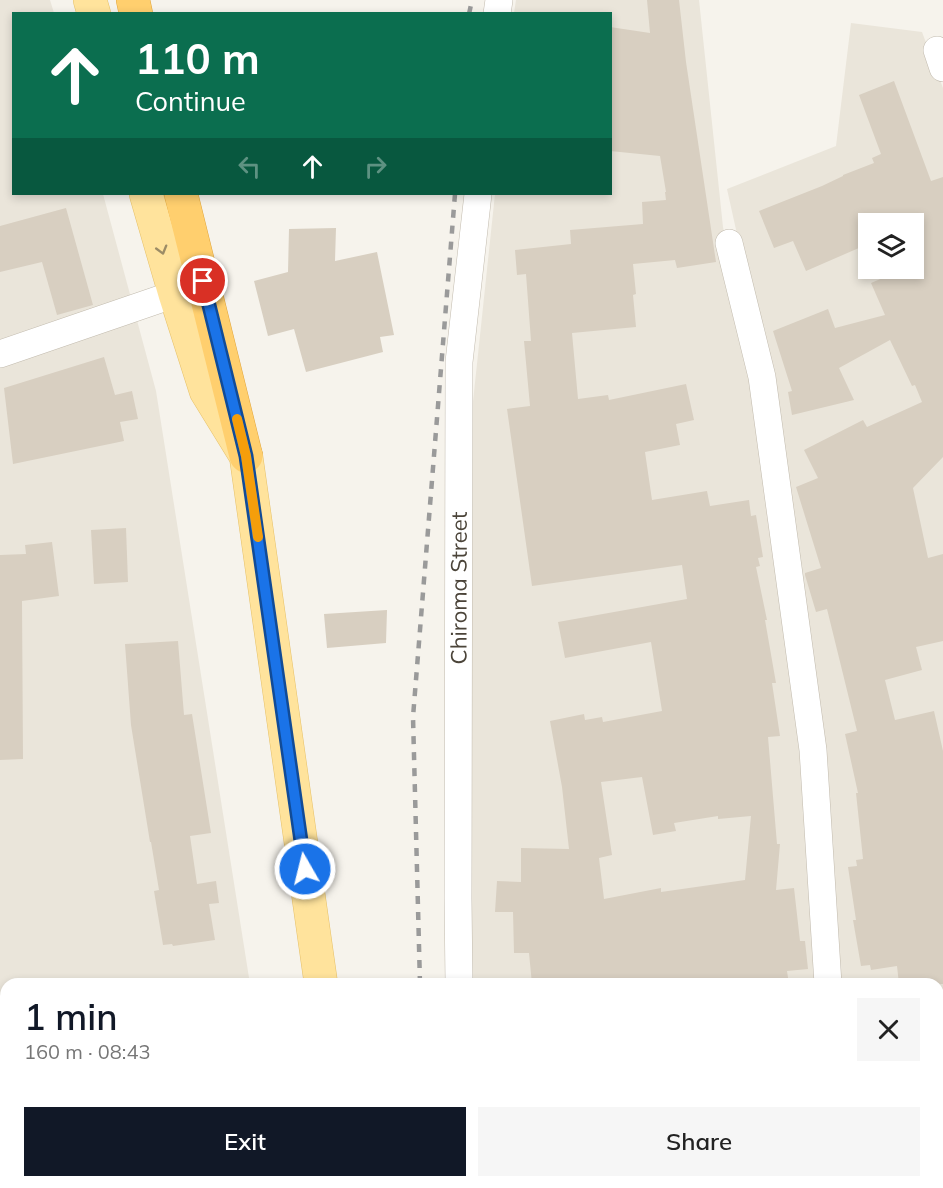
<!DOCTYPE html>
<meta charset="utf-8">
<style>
body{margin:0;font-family:Mulish,sans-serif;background:#f6f6f6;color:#222;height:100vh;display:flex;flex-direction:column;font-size:22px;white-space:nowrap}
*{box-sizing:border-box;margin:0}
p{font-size:20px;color:#767676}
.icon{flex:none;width:33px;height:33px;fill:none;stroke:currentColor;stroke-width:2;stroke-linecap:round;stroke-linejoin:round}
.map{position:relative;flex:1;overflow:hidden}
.details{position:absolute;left:0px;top:978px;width:944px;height:210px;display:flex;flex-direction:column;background:#fff;border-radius:18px 18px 0 0;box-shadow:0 3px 9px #0003}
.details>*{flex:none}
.hud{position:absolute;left:12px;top:12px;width:600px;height:183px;border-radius:0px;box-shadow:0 3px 9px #0003;background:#0b6e4f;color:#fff;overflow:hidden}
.fabs{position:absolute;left:858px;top:213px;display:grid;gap:12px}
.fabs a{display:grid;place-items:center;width:66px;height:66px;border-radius:0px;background:#fff;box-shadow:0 3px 9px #0003;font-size:30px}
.pin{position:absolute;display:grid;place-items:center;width:51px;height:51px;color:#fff;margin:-26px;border:3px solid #fff;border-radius:50%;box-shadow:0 2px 6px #0007}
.me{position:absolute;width:66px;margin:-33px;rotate:352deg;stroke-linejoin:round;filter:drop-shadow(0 0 4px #0008)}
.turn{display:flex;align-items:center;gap:21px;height:126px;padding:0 24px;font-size:27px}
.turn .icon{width:78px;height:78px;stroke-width:2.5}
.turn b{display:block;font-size:42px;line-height:51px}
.lanes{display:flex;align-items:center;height:57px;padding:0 24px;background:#0003;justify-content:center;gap:30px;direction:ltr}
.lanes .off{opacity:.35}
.round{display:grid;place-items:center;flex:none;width:63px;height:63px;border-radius:0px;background:#f6f6f6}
.headline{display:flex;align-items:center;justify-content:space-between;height:102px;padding:0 24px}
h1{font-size:36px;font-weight:600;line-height:45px;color:#111827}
.cta{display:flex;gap:12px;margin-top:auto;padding:12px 24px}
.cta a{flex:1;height:69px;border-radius:0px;background:#111827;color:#fff;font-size:24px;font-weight:600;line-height:69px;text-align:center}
.cta a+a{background:#f6f6f6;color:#222}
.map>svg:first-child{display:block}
.residential{fill:#eae5da;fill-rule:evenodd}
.building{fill:#d8cfc1;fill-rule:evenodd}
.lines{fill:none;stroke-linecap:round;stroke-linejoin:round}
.street-casing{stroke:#c2bbae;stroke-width:28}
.primary-casing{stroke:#e6c16a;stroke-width:34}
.highway-casing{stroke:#e0a43c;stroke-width:34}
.street{stroke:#fff;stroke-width:27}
.primary{stroke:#ffe39c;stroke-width:33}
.highway{stroke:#ffcf6e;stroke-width:33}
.rail{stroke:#9a9a9a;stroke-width:4.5;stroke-dasharray:8 8;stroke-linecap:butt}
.oneway{stroke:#9c8c66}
.route-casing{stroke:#114b97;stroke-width:15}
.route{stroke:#1a73e8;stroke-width:10}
.slow{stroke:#f59e0b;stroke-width:10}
.labels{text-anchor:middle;stroke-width:5;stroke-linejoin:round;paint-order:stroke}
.street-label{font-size:22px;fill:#4b4439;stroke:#fff}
</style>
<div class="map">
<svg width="943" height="1188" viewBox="0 0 943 1188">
<rect width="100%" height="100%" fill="#f6f3ec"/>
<g class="residential">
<polygon points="0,0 50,0 54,13 14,14 14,194 103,194 156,391 250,984 6,984 6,1182 258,1182 258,1188 0,1188"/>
<polygon points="516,0 699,0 723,227 753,382 802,749 817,984 472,984 470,832 472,411 495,194 610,194 610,14 514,13"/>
<path d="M851,23L922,32L943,88V1105L938,1106V984H836L770,383L727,189L836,146ZM868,224H914V268H868Z"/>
<polygon points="943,1114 943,1188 833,1188 832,1182 938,1182 938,1115"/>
<polygon points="471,1182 818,1182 818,1188 472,1188"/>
</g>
<g class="building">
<path d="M647,0H679L686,62L716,262L677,268L675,260L633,264L636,294L633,295L636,327L572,333L578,399L608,395L609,400L686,384L694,420L676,424L680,445L645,452L652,500L707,491L710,506L749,500L751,516L756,515L763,557L758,558L760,566L756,567L767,620H765L776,683H772L780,736L768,737L777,844H780L776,890L794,888L800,941H805L808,969L787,971L789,984H532L529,953H514L513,912H495L497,881L521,882V848L569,849L562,787L550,721L584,714L585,720L602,717L603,722L662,711L651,642L565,658L558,622L687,599L682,565L532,586L507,409L530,406L524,341H531L526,274L517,275L515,250L571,244L570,230L643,224L642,202L666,200L665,192H666L660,156L610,151V27L650,33ZM642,777L653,835L676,831L674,823L718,816V819L751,816L745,880L661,892V888L604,899L599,858L612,855L601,782Z"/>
<polygon points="894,81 931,181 943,177 943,457 913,488 928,558 943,554 943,641 916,647 922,670 885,680 895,720 934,711 943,751 943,984 899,984 897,966 871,970 870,965 861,966 853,920 856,920 848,867 857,866 856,860 863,859 856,793 858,793 845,734 857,731 827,609 816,612 805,575 805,573 821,568 796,487 818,478 804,450 863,420 867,427 922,402 915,385 912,386 890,340 839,368 854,400 792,415 788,392 792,391 773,331 828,309 835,328 885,315 871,283 906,268 914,268 914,224 868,224 868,244 806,271 793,241 774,248 759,211 822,186 843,176 843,175 874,163 872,158 881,154 859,95"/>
<polygon points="66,208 93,305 57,315 42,262 0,272 0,226"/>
<polygon points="336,228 335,261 377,252 394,335 380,337 383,352 306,372 294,329 268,336 254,281 288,272 289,229"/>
<polygon points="104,357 115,395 132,391 138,419 120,422 124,441 13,464 4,388"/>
<polygon points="126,528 128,582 94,584 91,530"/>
<polygon points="52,542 59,596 22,601 23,759 0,760 0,555 26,554 25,545"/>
<polygon points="387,610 386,643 327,648 324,614"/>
<polygon points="178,641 184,715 192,714 211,833 190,836 197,884 216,881 219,903 209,904 215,940 173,946 172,944 163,945 154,891 159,890 151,842 150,842 131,725 125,644"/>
</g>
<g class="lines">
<defs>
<g id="street">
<polyline points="497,14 499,0"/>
<polyline points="937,50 943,68"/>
<polyline points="729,243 762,377 813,750 828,984"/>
<polyline points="0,354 175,294"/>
<path id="s1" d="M459,984L458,899L459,362L478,194"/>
<polyline points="0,1083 6,1082"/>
<polyline points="938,1110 943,1109"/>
<polyline points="467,1182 468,1188"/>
<polyline points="825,1182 825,1188"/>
</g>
<g id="primary">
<polyline points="90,0 94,14"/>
<polyline points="146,194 175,294 206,391 246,456 321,984"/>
<polyline points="325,1188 325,1182"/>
</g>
<g id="highway">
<polyline points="133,0 136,14"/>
<polyline points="181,194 246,456"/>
</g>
</defs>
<use href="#street" class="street-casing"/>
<use href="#primary" class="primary-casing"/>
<use href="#highway" class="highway-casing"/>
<use href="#street" class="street"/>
<use href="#primary" class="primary"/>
<use href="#highway" class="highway"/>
<g class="rail">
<polyline points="469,14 472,0"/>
<polyline points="420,984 413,717 455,194"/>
<polyline points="426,1182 426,1188"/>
</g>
</g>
<defs><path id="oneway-chevron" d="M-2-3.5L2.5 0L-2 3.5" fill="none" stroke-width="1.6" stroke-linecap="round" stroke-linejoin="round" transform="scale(1.5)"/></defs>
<use class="oneway" href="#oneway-chevron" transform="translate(162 250) rotate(74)"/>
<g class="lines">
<defs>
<polyline id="route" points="203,281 246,456 305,869"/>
</defs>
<use href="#route" class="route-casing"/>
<use href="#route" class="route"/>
<polyline class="slow" points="237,419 246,456 258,537"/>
</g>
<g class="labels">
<g class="street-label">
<text dy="8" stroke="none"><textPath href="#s1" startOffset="396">Chiroma Street</textPath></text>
</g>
</g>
</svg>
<div class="fabs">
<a><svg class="icon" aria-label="layers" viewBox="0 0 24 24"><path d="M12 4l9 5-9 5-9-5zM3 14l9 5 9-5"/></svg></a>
</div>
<div class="pin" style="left:203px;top:281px;background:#d93025"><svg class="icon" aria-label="arrive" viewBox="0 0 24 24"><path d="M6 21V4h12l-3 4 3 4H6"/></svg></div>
<svg class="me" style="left:305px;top:869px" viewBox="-20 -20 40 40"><circle r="17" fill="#1a73e8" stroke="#fff" stroke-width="3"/><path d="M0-11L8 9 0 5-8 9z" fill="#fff"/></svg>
<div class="hud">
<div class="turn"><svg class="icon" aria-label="ahead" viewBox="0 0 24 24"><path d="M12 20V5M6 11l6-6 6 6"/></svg><div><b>110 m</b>Continue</div></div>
<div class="lanes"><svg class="icon off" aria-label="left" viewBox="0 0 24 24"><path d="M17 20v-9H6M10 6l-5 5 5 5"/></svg><svg class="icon" aria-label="ahead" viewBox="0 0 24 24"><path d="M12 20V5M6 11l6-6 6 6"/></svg><svg class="icon off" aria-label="right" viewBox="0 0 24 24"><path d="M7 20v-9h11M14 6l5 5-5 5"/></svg></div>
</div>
<section class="details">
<div class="headline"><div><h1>1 min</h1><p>160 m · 08:43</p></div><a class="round"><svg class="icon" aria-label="close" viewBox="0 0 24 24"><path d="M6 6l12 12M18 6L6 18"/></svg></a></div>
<div class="cta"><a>Exit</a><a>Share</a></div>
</section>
</div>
